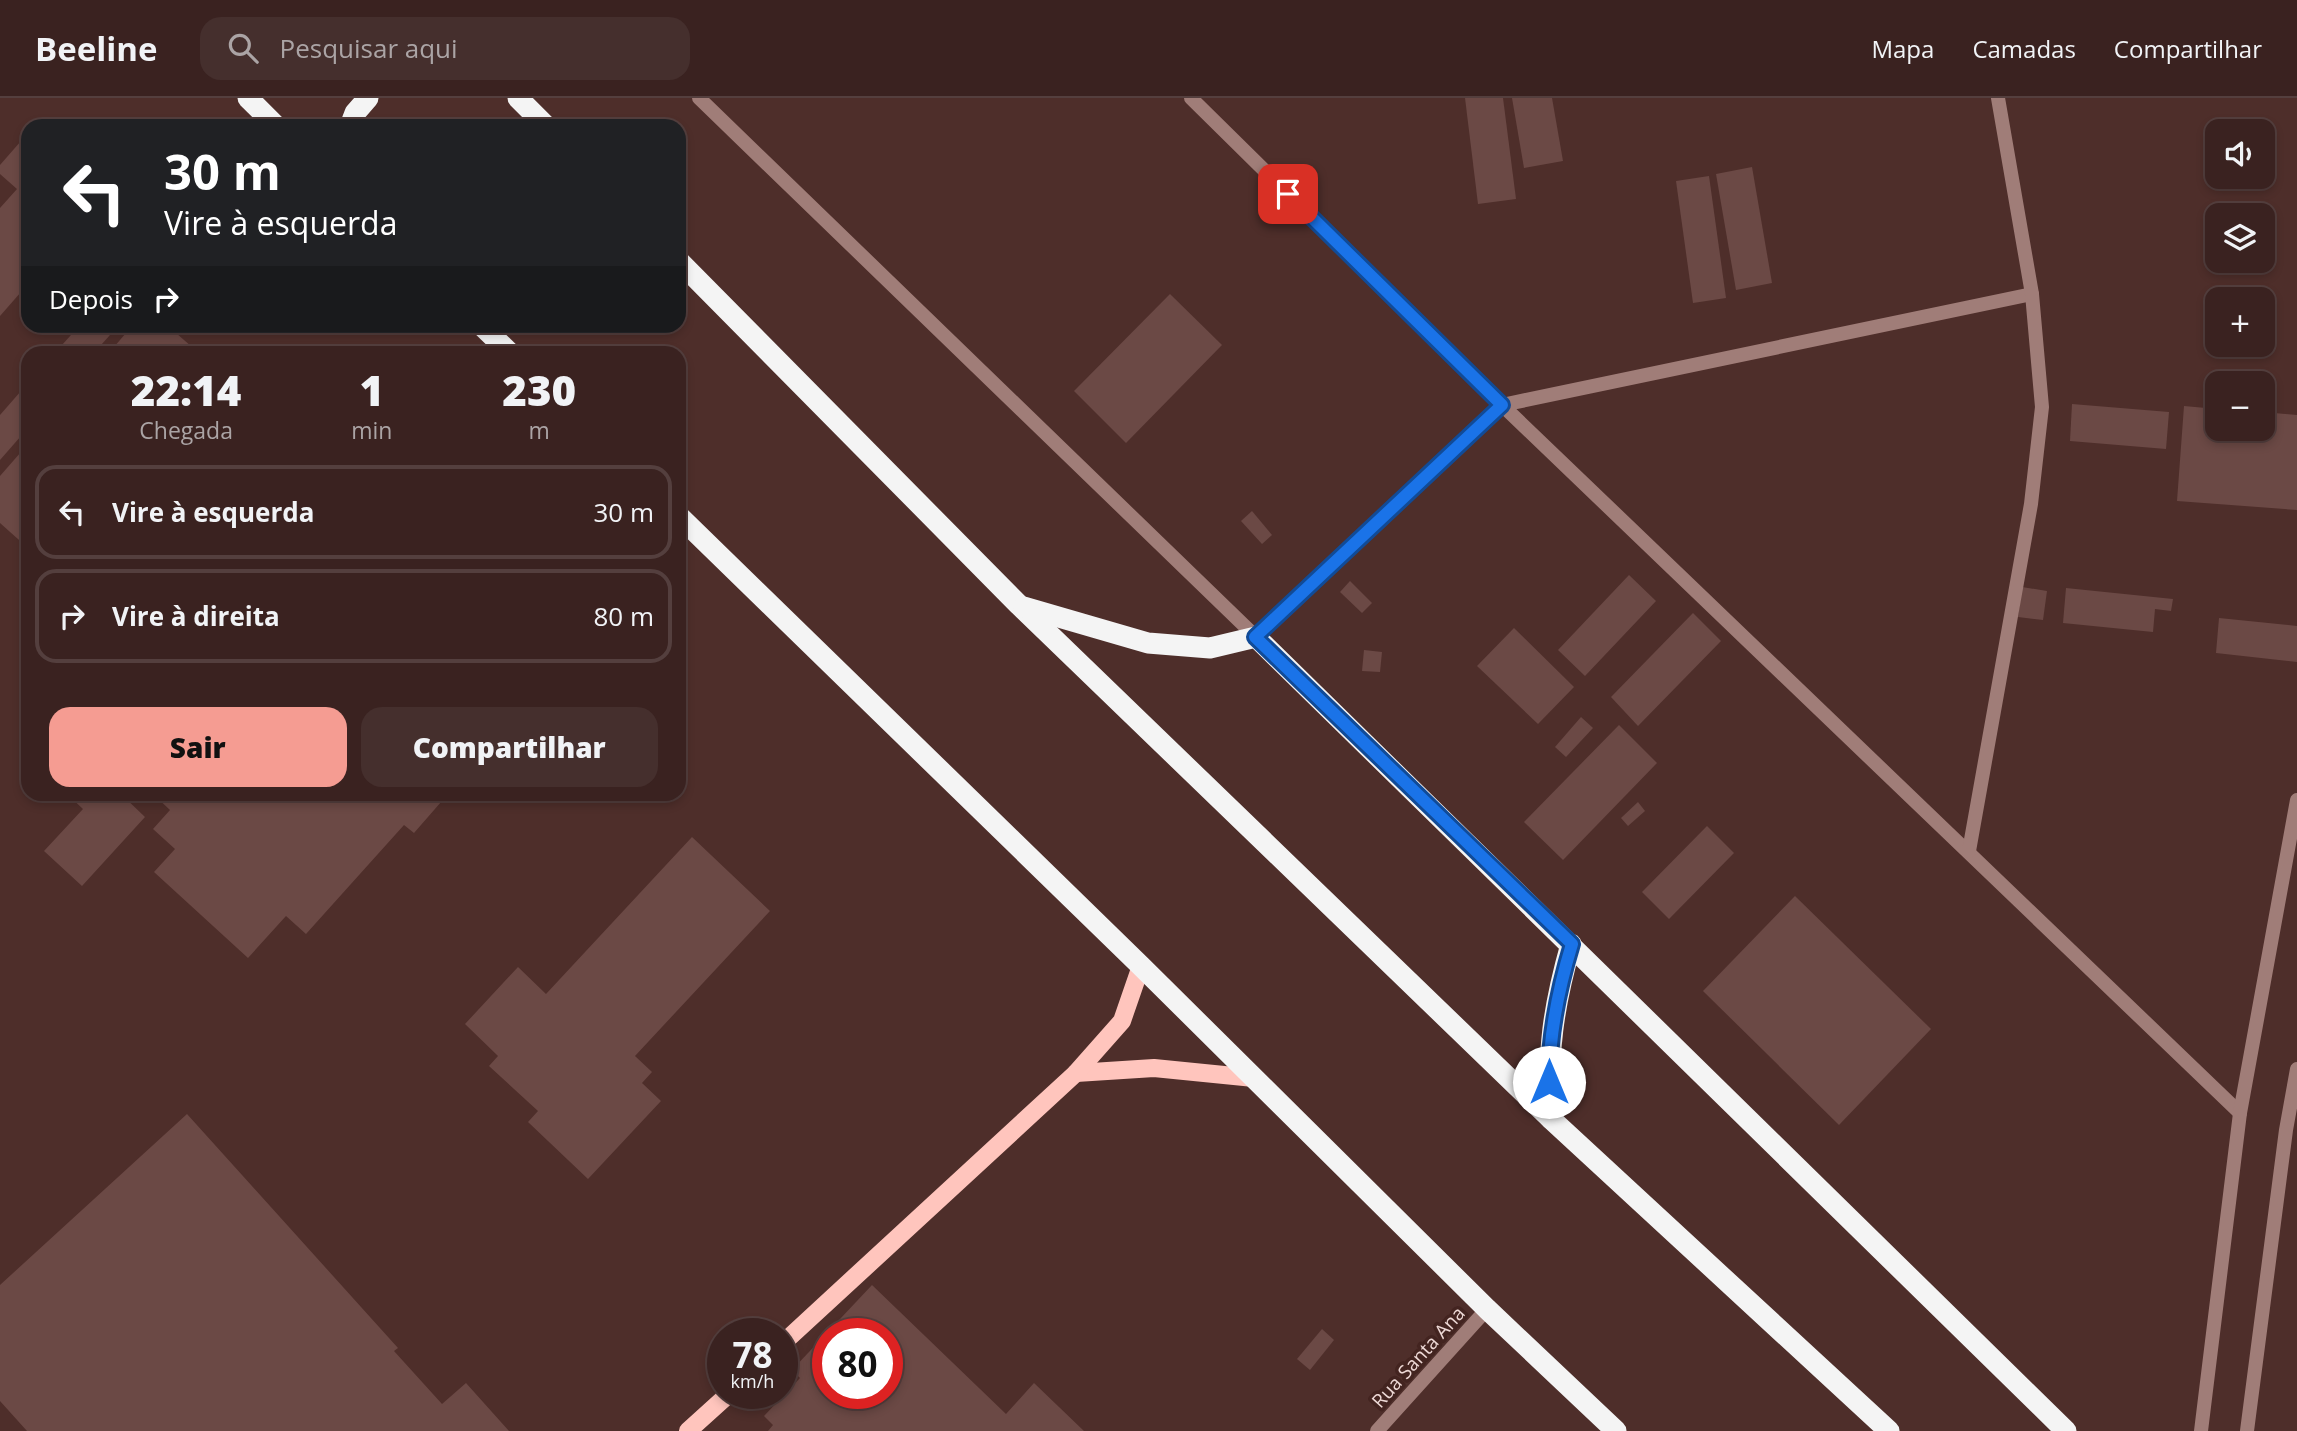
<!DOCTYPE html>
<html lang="pt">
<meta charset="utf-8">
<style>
body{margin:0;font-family:"Open Sans",sans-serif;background:#452f2d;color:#f1f3f6;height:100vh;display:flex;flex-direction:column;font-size:26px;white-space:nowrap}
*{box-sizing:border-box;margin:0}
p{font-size:23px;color:#aba4a5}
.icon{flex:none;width:38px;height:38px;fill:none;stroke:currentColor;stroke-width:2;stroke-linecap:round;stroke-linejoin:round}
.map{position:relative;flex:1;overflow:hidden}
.sheet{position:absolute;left:21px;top:248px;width:665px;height:455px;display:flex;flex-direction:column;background:#3a2220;border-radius:21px;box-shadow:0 4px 10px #0003,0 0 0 2px #543f3e}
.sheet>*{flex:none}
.banner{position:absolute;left:21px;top:21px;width:665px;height:214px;border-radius:21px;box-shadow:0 4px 10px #0003,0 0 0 2px #543f3e;background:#202124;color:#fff;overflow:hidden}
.tools{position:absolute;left:2205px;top:21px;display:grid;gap:14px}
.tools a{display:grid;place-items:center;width:70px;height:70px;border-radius:14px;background:#3a2220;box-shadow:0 4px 10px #0003,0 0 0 2px #543f3e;font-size:35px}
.speed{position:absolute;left:707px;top:1220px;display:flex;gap:14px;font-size:35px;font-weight:700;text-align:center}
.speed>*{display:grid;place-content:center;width:91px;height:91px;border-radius:50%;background:#3a2220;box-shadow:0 4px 10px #0003,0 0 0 2px #543f3e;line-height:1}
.speed small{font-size:18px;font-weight:400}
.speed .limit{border:10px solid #d22;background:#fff;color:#111}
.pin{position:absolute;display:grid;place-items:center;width:60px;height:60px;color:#fff;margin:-30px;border-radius:14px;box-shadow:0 4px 10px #0006}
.me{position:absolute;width:77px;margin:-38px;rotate:0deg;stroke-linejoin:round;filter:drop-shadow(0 0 5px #0008)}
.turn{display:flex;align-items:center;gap:24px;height:147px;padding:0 28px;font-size:32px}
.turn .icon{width:91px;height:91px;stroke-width:2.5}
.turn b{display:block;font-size:49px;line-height:60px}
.then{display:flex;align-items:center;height:66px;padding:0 28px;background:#0003;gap:14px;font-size:26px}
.eta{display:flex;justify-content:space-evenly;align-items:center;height:119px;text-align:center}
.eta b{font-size:42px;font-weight:800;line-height:49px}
.cta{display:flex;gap:14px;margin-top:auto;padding:14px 28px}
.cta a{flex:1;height:80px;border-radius:21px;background:#f59c92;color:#111;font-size:28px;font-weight:800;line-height:80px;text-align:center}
.cta a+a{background:#452f2d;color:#f1f3f6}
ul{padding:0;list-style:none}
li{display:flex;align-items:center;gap:21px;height:94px;margin:0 14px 10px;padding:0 14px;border:4px solid #543f3e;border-radius:21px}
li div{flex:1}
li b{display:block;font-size:26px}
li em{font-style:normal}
header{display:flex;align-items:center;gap:42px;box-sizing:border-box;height:98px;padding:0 35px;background:#3a2220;border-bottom:2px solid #543f3e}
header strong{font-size:33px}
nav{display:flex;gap:38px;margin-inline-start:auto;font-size:24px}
.search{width:490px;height:63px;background:#452f2d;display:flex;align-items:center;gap:18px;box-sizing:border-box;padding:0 24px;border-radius:21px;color:#aba4a5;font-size:26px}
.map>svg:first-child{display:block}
.building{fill:#6b4945;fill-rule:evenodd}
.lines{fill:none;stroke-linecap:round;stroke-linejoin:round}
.street{stroke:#a07d78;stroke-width:14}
.primary{stroke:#ffc5bd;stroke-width:18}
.highway{stroke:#f4f4f4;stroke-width:21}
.route-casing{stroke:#114b97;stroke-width:18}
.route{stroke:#1a73e8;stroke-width:12}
.labels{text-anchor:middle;stroke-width:7;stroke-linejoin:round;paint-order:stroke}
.street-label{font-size:19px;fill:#eed9d6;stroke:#432420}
</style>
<header>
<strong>Beeline</strong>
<div class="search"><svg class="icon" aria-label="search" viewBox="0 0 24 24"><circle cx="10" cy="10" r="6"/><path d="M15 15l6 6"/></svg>Pesquisar aqui</div>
<nav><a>Mapa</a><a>Camadas</a><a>Compartilhar</a></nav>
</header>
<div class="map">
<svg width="2297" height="1333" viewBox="0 0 2297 1333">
<rect width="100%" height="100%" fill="#4e2e2a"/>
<g class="building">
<polygon points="1465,0 1503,0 1516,101 1478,106"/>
<polygon points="1512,0 1552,0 1563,63 1524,70"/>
<polygon points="28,35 28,186 0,218 0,110 17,91 0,76 0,67"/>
<polygon points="1752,69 1772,185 1736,192 1716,76"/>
<polygon points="1709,78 1726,200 1693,205 1676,83"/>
<polygon points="1170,196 1222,247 1126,345 1074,293"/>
<polygon points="79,228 118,228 93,256 54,256"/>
<polygon points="132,228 168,228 200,256 108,256"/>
<polygon points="28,285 28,330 0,362 0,317"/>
<polygon points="2072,306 2169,314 2166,351 2070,343"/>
<polygon points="2184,308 2217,311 2217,331 2263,331 2263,314 2297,317 2297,412 2177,403"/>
<polygon points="28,346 28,450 0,425 0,378"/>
<polygon points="1252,413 1272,437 1262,446 1241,423"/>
<polygon points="1629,477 1656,503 1585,578 1558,552"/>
<polygon points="1350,483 1372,505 1362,515 1340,494"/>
<polygon points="2022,489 2047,493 2043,522 2018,519"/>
<polygon points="2066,490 2173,501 2171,513 2155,511 2153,534 2063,525"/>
<polygon points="1693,515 1721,543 1638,628 1611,599"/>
<polygon points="2219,520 2297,528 2297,564 2216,555"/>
<polygon points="1514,530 1574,589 1538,626 1477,568"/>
<polygon points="1364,552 1382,554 1380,574 1362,573"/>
<polygon points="1581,619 1593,630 1566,659 1555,649"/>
<polygon points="1619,627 1657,665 1563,762 1524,724"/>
<polygon points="67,696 121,696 145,719 82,788 44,753 83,711"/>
<polygon points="153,696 448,696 414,735 404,727 306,836 286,818 248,860 154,774 175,751 153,731 170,712"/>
<polygon points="1638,704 1645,713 1628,728 1621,720"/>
<polygon points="1707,728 1734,755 1669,821 1642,794"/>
<polygon points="692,739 770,813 635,958 652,974 642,985 661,1003 588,1081 528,1024 538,1013 489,968 498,958 465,926 518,869 546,896"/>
<polygon points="1795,798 1931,931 1839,1027 1703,893"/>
<polygon points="187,1016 398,1250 394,1253 442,1306 466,1285 509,1333 27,1333 0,1303 0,1187"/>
<path d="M872,1187L1006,1316L1034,1285L1084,1333H768L773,1327L764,1318L800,1280L792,1272ZM828,1236H887V1295H828Z"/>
<polygon points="1322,1231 1334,1242 1310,1272 1297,1261"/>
</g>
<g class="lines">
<g class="street">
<polyline points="699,0 1256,539 1502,307 2032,196"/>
<polyline points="1191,0 1502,307 2240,1015"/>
<polyline points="1969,753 2031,406 2042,309 2032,196 1998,0"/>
<polyline points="1377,1333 1487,1211"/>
<polyline points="2201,1333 2240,1015 2297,702"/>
<polyline points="2247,1333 2286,1032 2297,971"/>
</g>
<g class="primary">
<polyline points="1076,975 1154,970 1254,980"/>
<polyline points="782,1246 1076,975 1122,923 1141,868"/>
<polyline points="688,1333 730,1295"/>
</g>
<g class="highway">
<polyline points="248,0 276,28"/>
<polyline points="518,0 546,28"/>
<polyline points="350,28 355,15 368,0"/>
<polyline points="679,163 1019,507 1551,1021 1889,1333"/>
<polyline points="482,228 511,256"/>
<polyline points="679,418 1141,868 1487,1211 1616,1333"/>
<polyline points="1024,509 1148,545 1210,550 1256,539 2066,1333"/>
<path d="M1551,1021C1547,954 1553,910 1571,846"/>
</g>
</g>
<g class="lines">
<defs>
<path id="route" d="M1288,96L1502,307L1255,539L1572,846C1558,892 1549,936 1549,984"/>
</defs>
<use href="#route" class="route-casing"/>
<use href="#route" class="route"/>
</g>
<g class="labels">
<g class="street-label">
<text transform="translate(1418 1259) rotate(-48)" y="7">Rua Santa Ana</text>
</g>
</g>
</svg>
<div class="tools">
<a><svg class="icon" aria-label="sound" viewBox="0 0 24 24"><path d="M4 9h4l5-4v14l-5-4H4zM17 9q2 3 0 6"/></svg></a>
<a><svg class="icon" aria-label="layers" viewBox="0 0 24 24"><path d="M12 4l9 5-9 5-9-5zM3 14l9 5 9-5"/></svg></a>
<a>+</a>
<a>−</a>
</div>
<div class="speed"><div>78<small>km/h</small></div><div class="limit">80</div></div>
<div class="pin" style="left:1288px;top:96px;background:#d93025"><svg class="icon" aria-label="arrive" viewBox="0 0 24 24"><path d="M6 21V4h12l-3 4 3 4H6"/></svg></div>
<svg class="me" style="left:1549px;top:984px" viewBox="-20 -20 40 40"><circle r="19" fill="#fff"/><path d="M0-13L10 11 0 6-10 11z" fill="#1a73e8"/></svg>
<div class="banner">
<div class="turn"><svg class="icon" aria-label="left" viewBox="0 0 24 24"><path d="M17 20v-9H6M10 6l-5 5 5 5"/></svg><div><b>30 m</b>Vire à esquerda</div></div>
<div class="then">Depois<svg class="icon" aria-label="right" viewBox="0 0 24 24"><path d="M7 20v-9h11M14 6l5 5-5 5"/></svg></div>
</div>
<section class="sheet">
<div class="eta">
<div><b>22:14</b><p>Chegada</p></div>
<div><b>1</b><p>min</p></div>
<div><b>230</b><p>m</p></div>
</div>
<ul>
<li><svg class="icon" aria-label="left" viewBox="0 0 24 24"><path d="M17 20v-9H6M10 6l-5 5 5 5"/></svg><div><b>Vire à esquerda</b></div><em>30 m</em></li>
<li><svg class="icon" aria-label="right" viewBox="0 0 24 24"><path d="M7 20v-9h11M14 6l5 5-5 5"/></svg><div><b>Vire à direita</b></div><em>80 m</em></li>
</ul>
<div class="cta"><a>Sair</a><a>Compartilhar</a></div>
</section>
</div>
